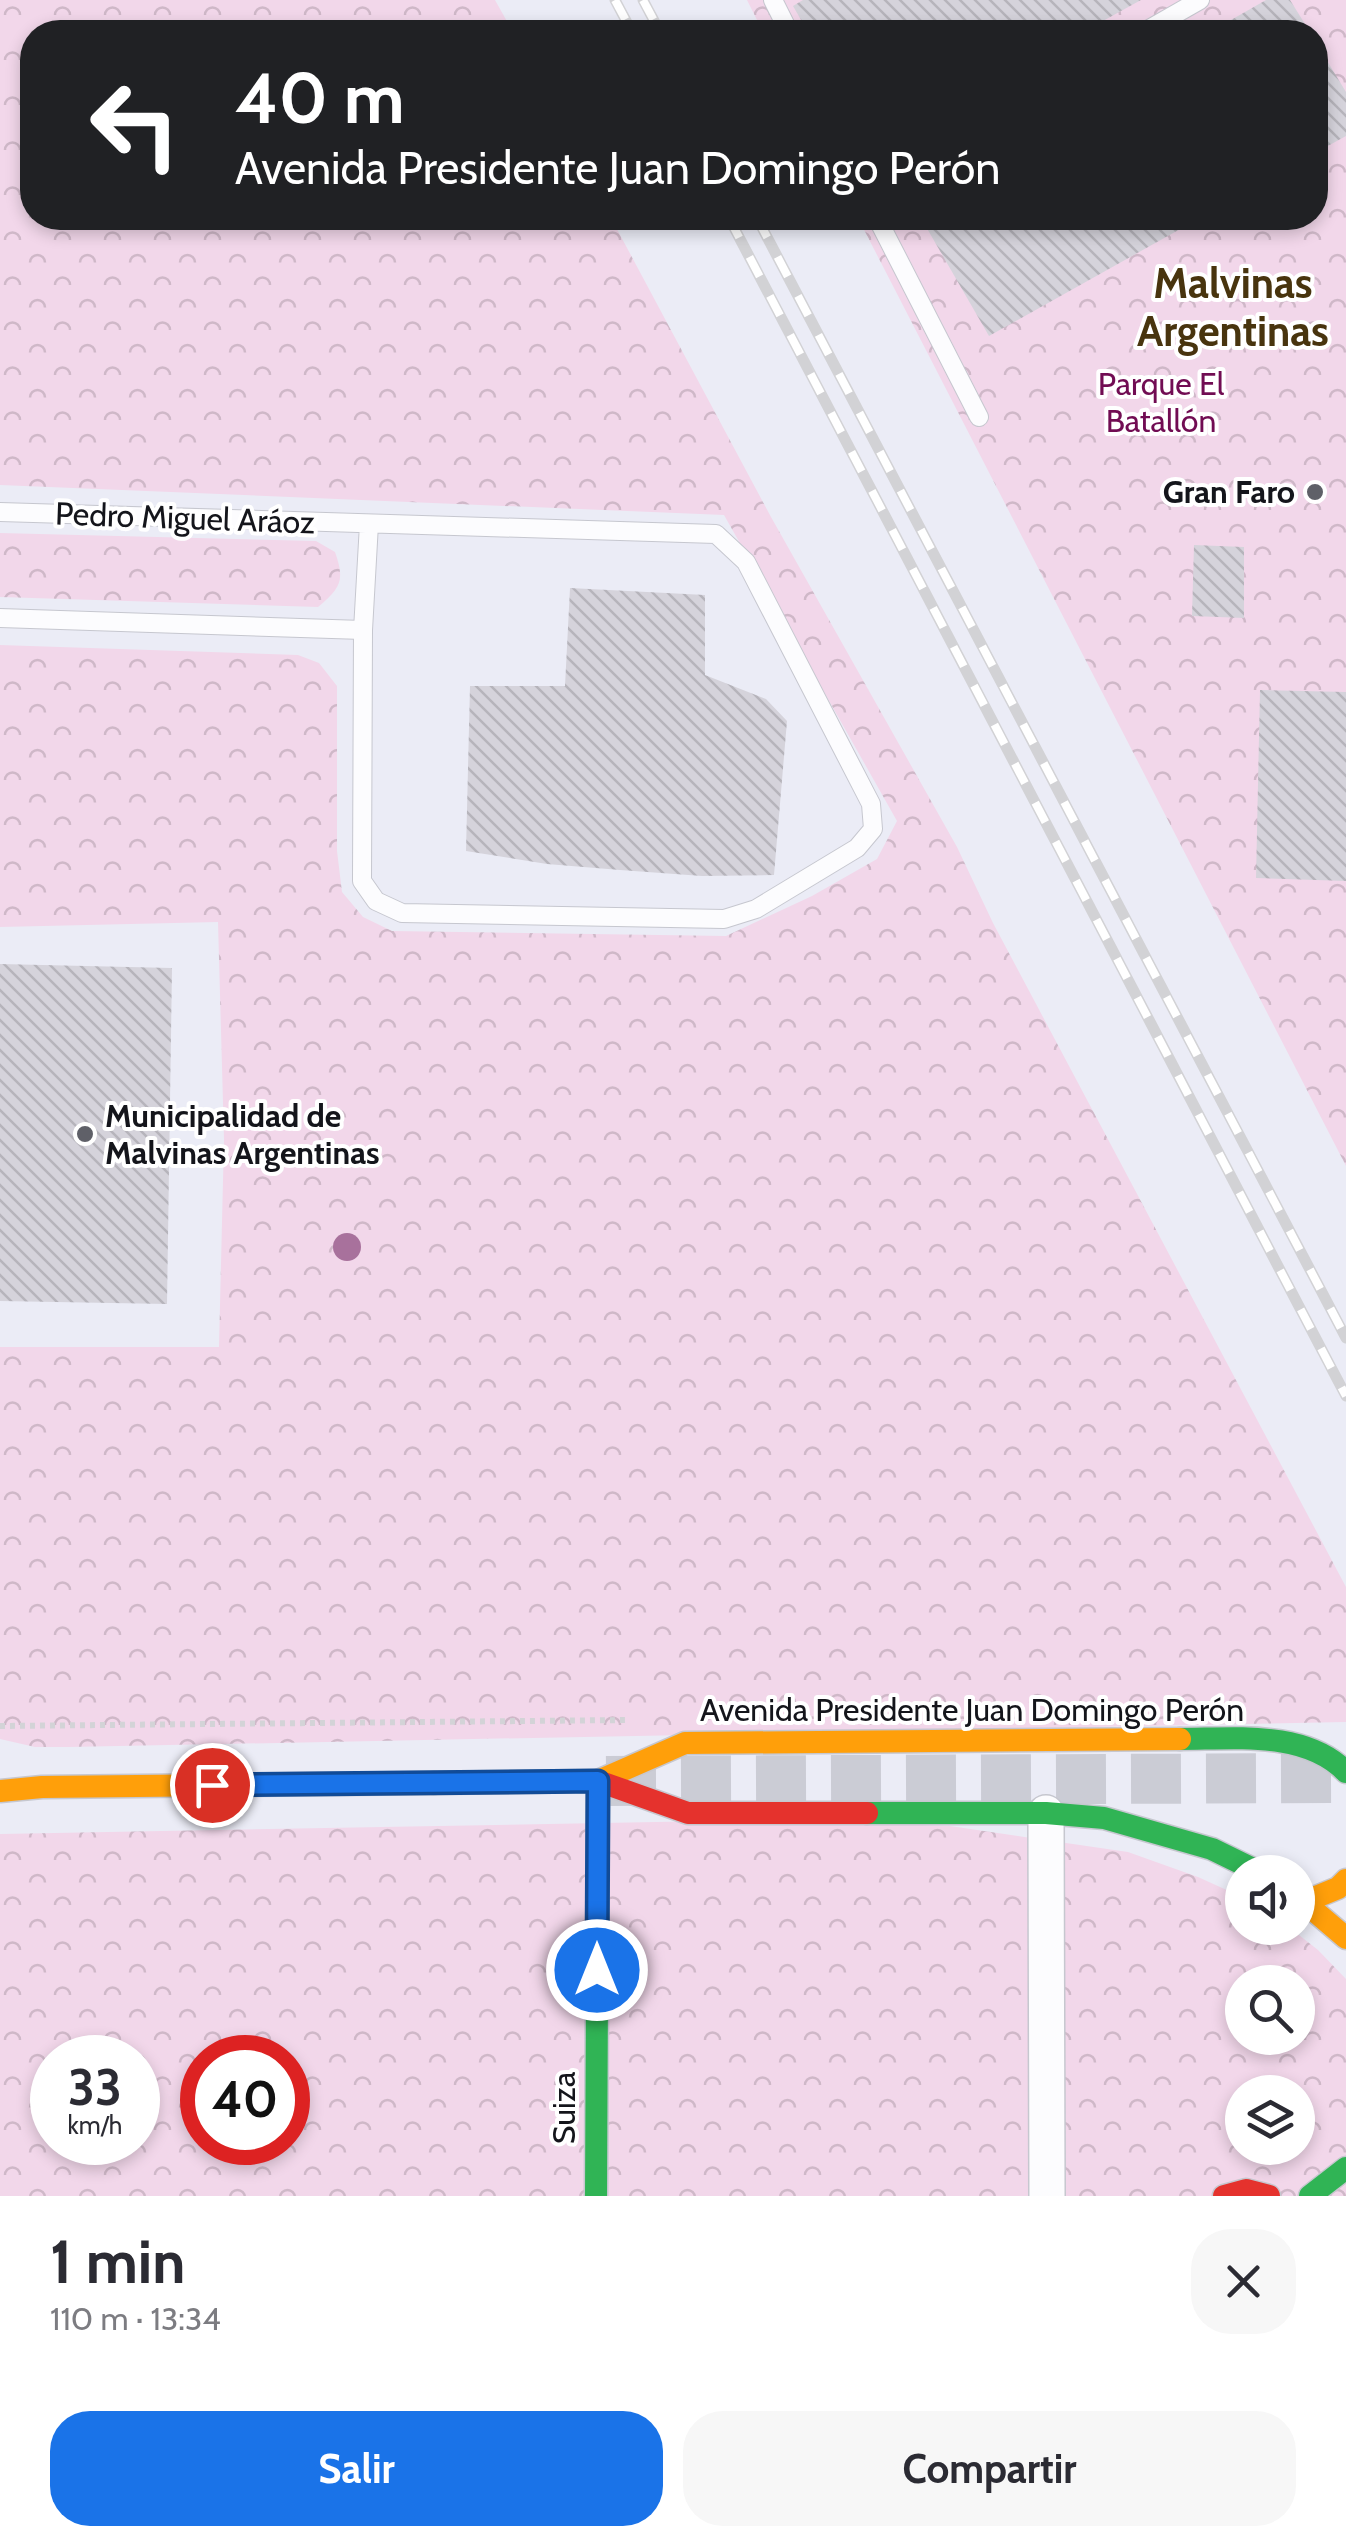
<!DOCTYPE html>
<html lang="es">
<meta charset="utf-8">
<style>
body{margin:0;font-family:Cabin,sans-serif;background:#f7f7f7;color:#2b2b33;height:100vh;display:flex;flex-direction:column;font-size:38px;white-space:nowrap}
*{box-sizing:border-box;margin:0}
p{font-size:32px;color:#7c7c81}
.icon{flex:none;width:55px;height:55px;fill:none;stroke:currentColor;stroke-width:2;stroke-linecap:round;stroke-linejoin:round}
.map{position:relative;height:2196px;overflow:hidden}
.side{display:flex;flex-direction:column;background:#fff;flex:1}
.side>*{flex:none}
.guide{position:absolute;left:20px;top:20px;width:1308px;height:210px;border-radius:40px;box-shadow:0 5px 15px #0003;background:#202124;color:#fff;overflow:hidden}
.controls{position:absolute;left:1225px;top:1855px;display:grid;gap:20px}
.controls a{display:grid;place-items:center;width:90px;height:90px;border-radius:50%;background:#fff;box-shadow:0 5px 15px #0003;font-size:50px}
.speed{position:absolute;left:30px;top:2035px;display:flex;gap:20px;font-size:50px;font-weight:700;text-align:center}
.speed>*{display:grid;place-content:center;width:130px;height:130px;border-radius:50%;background:#fff;box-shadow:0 5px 15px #0003;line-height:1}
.speed small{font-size:25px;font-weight:400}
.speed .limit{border:15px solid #d22;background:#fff;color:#111}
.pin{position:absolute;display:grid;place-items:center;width:85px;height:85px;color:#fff;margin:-42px;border:5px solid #fff;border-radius:50%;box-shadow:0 2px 10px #0007}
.me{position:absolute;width:110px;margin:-55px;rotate:0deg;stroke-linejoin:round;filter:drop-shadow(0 0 8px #0008)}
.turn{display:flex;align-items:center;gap:35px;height:210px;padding:0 50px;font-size:45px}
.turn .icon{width:130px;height:130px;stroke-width:2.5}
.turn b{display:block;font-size:70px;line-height:85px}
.round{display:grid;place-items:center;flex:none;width:105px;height:105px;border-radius:40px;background:#f7f7f7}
.headline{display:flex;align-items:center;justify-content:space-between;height:170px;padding:0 50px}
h1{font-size:60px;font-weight:700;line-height:75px}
.button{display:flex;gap:20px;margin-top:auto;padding:20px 50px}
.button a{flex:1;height:115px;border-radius:40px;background:#1a73e8;color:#fff;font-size:40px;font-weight:700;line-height:115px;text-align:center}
.button a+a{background:#f7f7f7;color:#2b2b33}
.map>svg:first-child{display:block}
.park{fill:url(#park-crowns);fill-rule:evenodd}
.building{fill:url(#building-back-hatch)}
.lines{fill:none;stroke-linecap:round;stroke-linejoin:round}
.secondary-tunnel{stroke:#cbccd5;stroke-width:50;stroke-dasharray:50 25;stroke-linecap:butt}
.lane-casing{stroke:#c6c7cf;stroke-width:20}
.street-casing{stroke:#c6c7cf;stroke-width:38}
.fast-casing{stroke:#c6c7cf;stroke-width:25}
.slow-casing{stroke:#c6c7cf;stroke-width:25}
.jam-casing{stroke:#c6c7cf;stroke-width:25}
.path{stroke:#d3d3d7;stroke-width:6;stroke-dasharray:5 5;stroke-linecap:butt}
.lane{stroke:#fcfcfe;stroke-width:18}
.street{stroke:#fcfcfe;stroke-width:35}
.fast{stroke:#30b455;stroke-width:22}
.slow{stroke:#ff9f0a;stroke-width:22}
.jam{stroke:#e5322d;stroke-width:22}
.rail-casing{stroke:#d2d2d5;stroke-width:11}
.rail{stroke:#fff;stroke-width:8;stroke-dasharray:22;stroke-linecap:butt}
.tree{fill:#a8719c}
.route-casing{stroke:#114b97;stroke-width:25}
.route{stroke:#1a73e8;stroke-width:18}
.poi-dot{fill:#5f6068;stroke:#fff;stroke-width:4}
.labels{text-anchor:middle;stroke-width:8;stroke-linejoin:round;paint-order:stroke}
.park-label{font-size:32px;fill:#710c53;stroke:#fff}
.poi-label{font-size:32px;font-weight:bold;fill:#14151b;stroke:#fff;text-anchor:end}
.street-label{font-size:32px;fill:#14151b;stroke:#fff}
.district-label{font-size:42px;font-weight:bold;fill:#48340e;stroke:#fff}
</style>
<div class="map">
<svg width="1346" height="2196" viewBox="0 0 1346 2196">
<defs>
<pattern id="park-crowns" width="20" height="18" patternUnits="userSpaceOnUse" patternTransform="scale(2.5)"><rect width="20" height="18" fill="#f2d7ea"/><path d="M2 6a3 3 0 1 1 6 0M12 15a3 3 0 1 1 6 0" fill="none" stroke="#cfb8c8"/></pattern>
<pattern id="building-back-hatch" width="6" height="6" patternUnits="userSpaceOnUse" patternTransform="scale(2.5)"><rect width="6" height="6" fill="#d5d3db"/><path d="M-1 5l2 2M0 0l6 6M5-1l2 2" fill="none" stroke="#b6b4bb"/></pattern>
</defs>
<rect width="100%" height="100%" fill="#ebecf6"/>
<g class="park">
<polygon points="0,0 495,0 513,32 32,32 32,218 611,218 771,517 957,847 993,923 1346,1587 1346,1722 69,1747 35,1747 0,1739 0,1347 219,1347 224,1139 218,922 0,927 0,645 298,655 319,663 337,686 337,851 342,892 363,917 392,931 726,936 812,896 877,859 897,821 724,515 0,485"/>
<polygon points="747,0 1346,0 1346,1166 858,218 1315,218 1315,32 763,32"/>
<path d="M0,533L316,541L335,552C345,581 341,587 318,607L0,597Z"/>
<path d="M767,1820L950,1826L1128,1852L1198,1877L1242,1897V1928H1290L1318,1950L1346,1979V2196H0V1834ZM1242,1982H1298V2038H1242ZM52,2058H138V2142H52ZM202,2058H288V2142H202ZM1242,2092H1298V2148H1242Z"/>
</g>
<g class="building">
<polygon points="803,0 1141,0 1083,32 808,32 793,6"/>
<polygon points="1266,0 1290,0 1310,32 1210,32"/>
<polygon points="1315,41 1346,92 1346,136 1315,153"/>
<polygon points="921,218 1200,218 989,336"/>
<polygon points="1194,545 1244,547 1244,618 1192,616"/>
<polygon points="570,588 705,595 705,675 766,699 787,721 774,875 702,876 620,870 547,864 466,851 470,686 565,686"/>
<polygon points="1260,690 1346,692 1346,881 1256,878"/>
<polygon points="0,964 172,968 167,1304 0,1301"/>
</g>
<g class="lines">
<polyline class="secondary-tunnel" points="606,1781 1346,1778"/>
<defs>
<g id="lane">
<polyline points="773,0 789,32"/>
<polyline points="1144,32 1200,0"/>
<polyline points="877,218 979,417"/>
<polyline points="0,512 716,534 746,562 871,804 873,829 857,848 756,909 724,919 402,913 376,901 362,881 363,630 369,524"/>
<polyline points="0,618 363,630"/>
</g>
<polyline id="street" points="1046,1813 1047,2196"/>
<g id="fast">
<path d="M1180,1739C1234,1739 1305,1730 1346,1772"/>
<polyline points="867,1813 1046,1813 1104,1818 1212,1849 1259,1872"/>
<polyline points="596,2196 598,1781"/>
<polyline points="1310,2196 1346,2168"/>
</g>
<g id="slow">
<polyline points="598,1781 685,1743 1180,1739"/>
<polyline points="0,1791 42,1787 434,1783"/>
<polyline points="1298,1897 1346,1938"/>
<polyline points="1304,1902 1338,1888 1346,1880"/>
</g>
<g id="jam">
<polyline points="434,1783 598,1781 688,1813 867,1813"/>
<polyline points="1224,2196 1246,2190 1269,2196"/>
</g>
</defs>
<use href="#lane" class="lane-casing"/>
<use href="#street" class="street-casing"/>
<use href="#fast" class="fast-casing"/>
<use href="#slow" class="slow-casing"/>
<use href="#jam" class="jam-casing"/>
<polyline class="path" points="0,1726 629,1720"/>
<use href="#lane" class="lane"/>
<use href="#street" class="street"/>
<use href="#fast" class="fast"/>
<use href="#slow" class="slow"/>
<use href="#jam" class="jam"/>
<defs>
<g id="rail">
<polyline points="615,0 632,32"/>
<polyline points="643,0 660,32"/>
<polyline points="729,218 1346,1396"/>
<polyline points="757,218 1346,1338"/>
</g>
</defs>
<use href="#rail" class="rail-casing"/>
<use href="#rail" class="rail"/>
</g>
<circle class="tree" cx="347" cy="1247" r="14"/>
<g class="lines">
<defs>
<polyline id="route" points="212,1785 598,1781 597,1970"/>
</defs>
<use href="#route" class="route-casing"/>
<use href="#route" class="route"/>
</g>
<g class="poi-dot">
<circle cx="1315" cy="492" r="10"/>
<circle cx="85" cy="1134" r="10"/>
</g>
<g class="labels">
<g class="park-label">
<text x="1161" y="395">Parque El<tspan x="1161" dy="37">Batallón</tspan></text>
</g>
<g class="poi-label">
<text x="1295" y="503">Gran Faro</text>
<text x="105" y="1127" text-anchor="start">Municipalidad de<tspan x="105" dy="37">Malvinas Argentinas</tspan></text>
</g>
<g class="street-label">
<text transform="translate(185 518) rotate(2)" y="11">Pedro Miguel Aráoz</text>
<text x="972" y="1721">Avenida Presidente Juan Domingo Perón</text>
<text transform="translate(564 2108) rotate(-90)" y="11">Suiza</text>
</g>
<g class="district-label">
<text x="1233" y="298">Malvinas<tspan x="1233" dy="48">Argentinas</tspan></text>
</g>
</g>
</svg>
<div class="controls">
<a><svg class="icon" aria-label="sound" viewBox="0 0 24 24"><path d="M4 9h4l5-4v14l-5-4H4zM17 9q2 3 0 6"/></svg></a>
<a><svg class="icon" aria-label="search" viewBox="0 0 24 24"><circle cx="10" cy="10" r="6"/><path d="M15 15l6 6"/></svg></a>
<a><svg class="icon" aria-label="layers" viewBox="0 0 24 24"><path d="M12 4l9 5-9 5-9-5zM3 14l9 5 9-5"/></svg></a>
</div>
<div class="speed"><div>33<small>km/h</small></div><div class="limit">40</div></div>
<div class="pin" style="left:212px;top:1785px;background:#d93025"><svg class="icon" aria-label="arrive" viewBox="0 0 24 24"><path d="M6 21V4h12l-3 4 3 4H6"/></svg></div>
<svg class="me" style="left:597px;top:1970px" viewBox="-20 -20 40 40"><circle r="17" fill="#1a73e8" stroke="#fff" stroke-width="3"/><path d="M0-11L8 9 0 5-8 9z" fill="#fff"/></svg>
<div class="guide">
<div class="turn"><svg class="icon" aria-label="left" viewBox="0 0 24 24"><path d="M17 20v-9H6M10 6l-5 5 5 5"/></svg><div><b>40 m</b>Avenida Presidente Juan Domingo Perón</div></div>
</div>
</div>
<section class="side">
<div class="headline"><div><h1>1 min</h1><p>110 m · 13:34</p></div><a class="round"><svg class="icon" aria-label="close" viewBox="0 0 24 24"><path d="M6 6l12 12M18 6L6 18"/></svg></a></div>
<div class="button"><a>Salir</a><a>Compartir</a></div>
</section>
